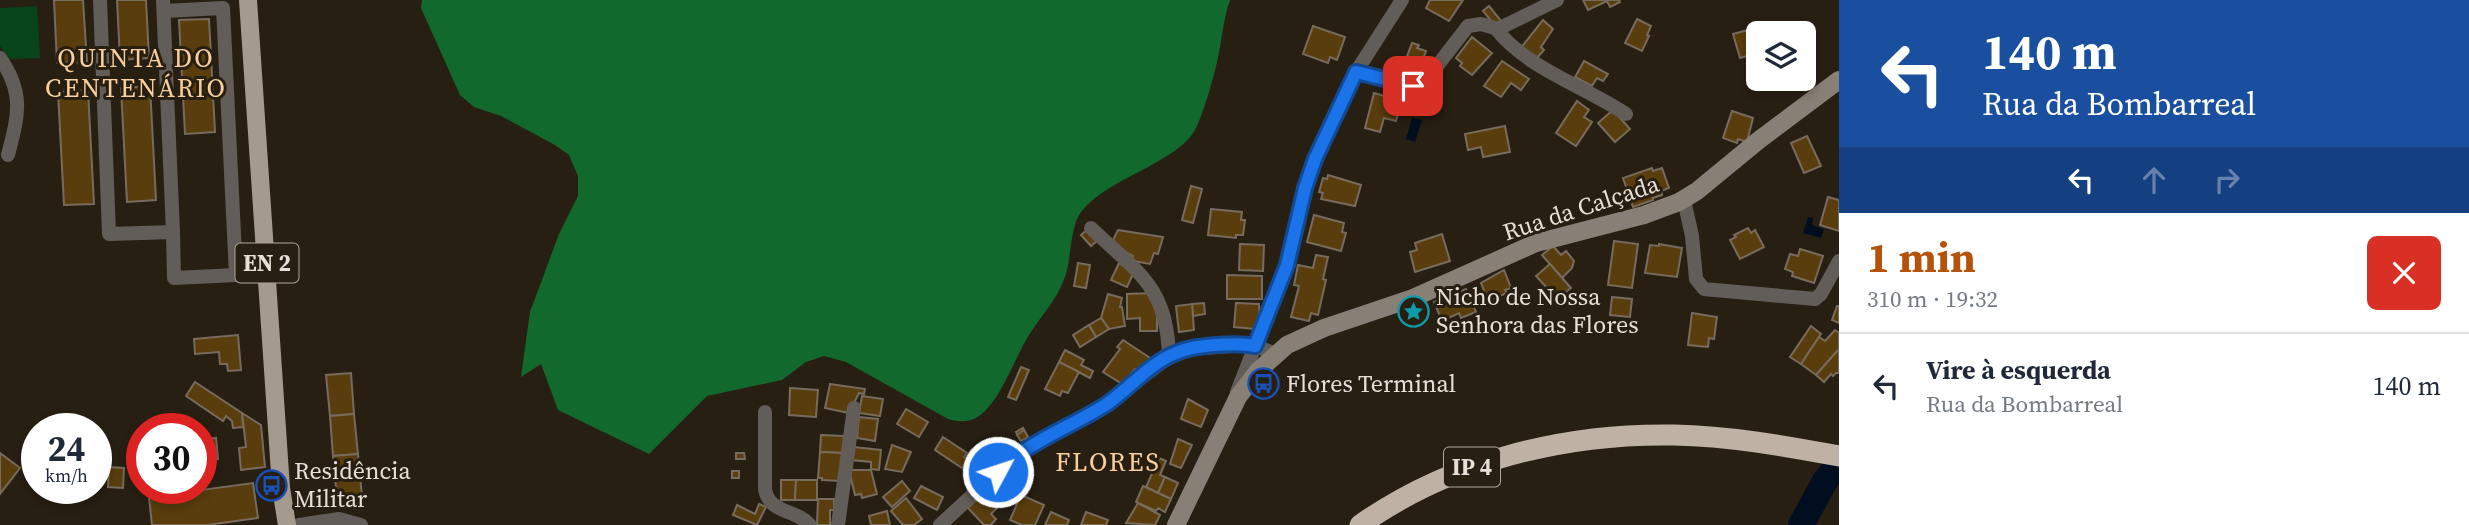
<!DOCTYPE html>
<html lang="pt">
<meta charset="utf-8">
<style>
body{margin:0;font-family:"Source Serif 4",serif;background:#f2f2f3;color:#1f2937;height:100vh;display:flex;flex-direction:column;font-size:26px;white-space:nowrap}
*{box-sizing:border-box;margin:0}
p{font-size:23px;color:#747a83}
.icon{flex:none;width:38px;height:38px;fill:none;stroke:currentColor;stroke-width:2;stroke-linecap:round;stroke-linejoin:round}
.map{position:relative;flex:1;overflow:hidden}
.details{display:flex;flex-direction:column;background:#fff;width:630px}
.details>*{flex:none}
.banner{background:#1a4fa0;color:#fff;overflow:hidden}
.buttons{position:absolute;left:1746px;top:21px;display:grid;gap:14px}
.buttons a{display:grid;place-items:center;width:70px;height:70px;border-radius:10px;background:#fff;box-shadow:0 4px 10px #0003;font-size:35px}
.speed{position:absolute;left:21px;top:413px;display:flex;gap:14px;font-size:35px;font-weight:700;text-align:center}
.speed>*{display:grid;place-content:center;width:91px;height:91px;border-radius:50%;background:#fff;box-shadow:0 4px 10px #0003;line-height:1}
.speed small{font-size:18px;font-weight:400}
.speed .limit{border:10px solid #d22;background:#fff;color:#111}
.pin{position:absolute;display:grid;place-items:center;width:60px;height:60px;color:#fff;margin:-30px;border-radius:14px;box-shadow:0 4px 10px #0006}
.me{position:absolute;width:77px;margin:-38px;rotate:50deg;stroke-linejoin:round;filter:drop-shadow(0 0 5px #0008)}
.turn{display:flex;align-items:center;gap:24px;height:147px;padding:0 28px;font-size:32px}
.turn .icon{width:91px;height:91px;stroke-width:2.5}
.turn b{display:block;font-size:49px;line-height:60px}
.lanes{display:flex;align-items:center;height:66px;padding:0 28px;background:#0003;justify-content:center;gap:35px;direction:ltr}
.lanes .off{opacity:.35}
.round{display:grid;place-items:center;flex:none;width:74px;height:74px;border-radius:10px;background:#f2f2f3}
.head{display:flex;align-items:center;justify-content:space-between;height:119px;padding:0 28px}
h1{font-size:42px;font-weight:700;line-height:52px;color:#b45309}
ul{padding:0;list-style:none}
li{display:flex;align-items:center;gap:21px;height:105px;padding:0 28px;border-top:2px solid #e0e1e3}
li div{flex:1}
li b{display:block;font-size:26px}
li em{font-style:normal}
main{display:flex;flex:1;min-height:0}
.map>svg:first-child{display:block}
.green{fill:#07441a}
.forest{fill:#12692d}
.water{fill:#000e1f}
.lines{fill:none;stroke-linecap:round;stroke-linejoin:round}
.river{stroke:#000e1f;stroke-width:26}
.building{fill:#5a3d0d;stroke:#766b5d;stroke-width:2}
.street{stroke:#625d58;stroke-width:14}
.secondary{stroke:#888076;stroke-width:18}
.primary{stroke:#a59a8e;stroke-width:18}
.highway{stroke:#bfb2a4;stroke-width:21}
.route-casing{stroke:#114b97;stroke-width:18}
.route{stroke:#1a73e8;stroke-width:12}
.labels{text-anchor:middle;stroke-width:6;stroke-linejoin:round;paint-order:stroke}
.shield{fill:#281f13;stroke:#ada69d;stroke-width:2}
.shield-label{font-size:23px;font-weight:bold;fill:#e6e0d8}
.street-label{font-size:24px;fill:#e6e0d8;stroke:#281f13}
.poi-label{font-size:24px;fill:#e6e0d8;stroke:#281f13;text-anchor:start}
.neighbourhood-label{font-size:26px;letter-spacing:2px;fill:#facf9e;stroke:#281f13}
</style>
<main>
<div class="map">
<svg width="1839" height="525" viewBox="0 0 1839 525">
<rect width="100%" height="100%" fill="#281f13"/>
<polygon class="green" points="37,6 40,58 9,59 0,46 0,8"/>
<path class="forest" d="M422,0H1230C1223,20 1222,41 1217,62C1212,83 1205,108 1196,128C1177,167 1087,182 1075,225C1069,244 1071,264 1063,282C1055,302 1040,317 1029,335C1014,359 1001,400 979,416C969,423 959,422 948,419L846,362L824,356L806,362L782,380L707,396L649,454L558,410L541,364L521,377L530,312L559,234L578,196V176L569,155L555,145L501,116L474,107L460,95L421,8Z"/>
<g class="water">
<polygon points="1412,118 1422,120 1415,142 1406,139"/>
<polygon points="1808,217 1813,218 1812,225 1824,229 1821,238 1803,233"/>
</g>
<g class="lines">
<polyline class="river" points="1801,525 1825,481 1839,464"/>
</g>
<g class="building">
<polygon points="54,0 83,0 87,62 57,63"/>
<polygon points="117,0 146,0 149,58 120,60"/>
<polygon points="1430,0 1463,0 1449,21 1426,8"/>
<polygon points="1583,0 1619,0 1620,2 1610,7 1607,1 1588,10"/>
<polygon points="1489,6 1502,22 1496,27 1483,11"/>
<polygon points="209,19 215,132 185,134 179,20"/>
<polygon points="1637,19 1651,26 1647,35 1649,36 1642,51 1625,43"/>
<polygon points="1543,20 1553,29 1541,47 1544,50 1534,61 1520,49"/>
<polygon points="1313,26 1345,37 1337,60 1330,57 1328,63 1303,54"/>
<polygon points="1748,30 1752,41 1747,43 1751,55 1740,58 1733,34"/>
<polygon points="1472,37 1492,53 1472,75 1460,66 1462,63 1456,58"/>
<polygon points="1412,43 1419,45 1417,48 1426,51 1417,76 1402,70"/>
<polygon points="1502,61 1529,79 1521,90 1511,83 1501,97 1484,86"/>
<polygon points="1584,61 1608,74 1603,81 1597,78 1592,86 1575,77"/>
<polygon points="150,86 156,200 127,202 121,88"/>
<polygon points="88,90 94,204 64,205 58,92"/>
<polygon points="1374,93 1402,101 1396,121 1384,118 1380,132 1365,128"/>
<polygon points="1577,101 1589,110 1584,117 1592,122 1576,146 1556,133"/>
<polygon points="1613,110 1630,129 1615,142 1598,123"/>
<polygon points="1732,111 1753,118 1747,142 1738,139 1737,143 1723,138"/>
<polygon points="1505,126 1510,152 1483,157 1481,147 1468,150 1465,134"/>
<polygon points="1807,136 1821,166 1804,173 1791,143"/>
<polygon points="1652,168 1653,171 1662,168 1669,188 1661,191 1662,195 1653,198 1653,200 1633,207 1623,178"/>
<polygon points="1328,175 1361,185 1355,206 1321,199 1323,193 1319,192 1323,178 1327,179"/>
<polygon points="1191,186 1202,189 1193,223 1182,220"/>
<polygon points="1828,197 1839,200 1839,231 1820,225"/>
<polygon points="1211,209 1242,212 1241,220 1245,220 1243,235 1236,235 1236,238 1208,235"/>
<polygon points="1314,215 1344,223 1342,232 1346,233 1341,251 1307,242"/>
<polygon points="1748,228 1751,233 1755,230 1764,247 1740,259 1730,240 1736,237 1734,235"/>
<polygon points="1088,229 1098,240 1091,246 1081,235"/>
<polygon points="1118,230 1163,237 1158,254 1154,253 1150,264 1132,261 1133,256 1111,244"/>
<polygon points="1442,234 1450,261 1415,272 1410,252 1417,250 1415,243"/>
<polygon points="1614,241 1638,244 1632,288 1608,285"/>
<polygon points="1240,244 1264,245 1263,271 1239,270"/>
<polygon points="1659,244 1682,248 1677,277 1645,273 1650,245 1659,246"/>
<polygon points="1553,246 1561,255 1566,251 1574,261 1572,268 1562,278 1542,255"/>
<polygon points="1800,249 1823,256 1814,283 1792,276 1793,272 1785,269 1790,254 1798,256"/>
<polygon points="1316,255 1328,257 1323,279 1326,280 1318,315 1311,313 1309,321 1291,317 1299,286 1294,285 1298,265 1313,268"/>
<polygon points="1078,263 1090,265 1086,288 1074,286"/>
<polygon points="1119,263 1134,272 1127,287 1111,280"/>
<polygon points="1550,264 1571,288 1564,294 1549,290 1536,276"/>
<polygon points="1504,270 1511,288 1505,290 1507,293 1497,297 1498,300 1489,303 1481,283"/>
<polygon points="1227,275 1262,276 1262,299 1227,299"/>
<polygon points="1466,289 1476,312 1461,318 1459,313 1442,321 1434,302"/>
<polygon points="1153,293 1157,304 1157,331 1140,331 1140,318 1127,319 1127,294"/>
<polygon points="1108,294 1122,298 1120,307 1122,307 1125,326 1109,329 1101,318"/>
<polygon points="1612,297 1632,299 1630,317 1610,315"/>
<polygon points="1204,303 1205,314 1193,316 1192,304"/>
<polygon points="1236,303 1259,304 1260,322 1257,321 1256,329 1234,327"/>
<polygon points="1192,304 1194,330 1179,332 1176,306"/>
<polygon points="1837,306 1839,306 1839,323 1832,320"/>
<polygon points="1692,313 1717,317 1714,339 1709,338 1708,347 1688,345"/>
<polygon points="1101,318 1109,329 1096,337 1089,325"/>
<polygon points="1089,325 1096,337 1080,347 1073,335"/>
<polygon points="1811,326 1821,334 1801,364 1790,357"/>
<polygon points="1835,330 1839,333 1839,349 1816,375 1801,364 1819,337 1825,341"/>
<polygon points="238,335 241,370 228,371 227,364 220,364 219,352 195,354 194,339"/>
<polygon points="1123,340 1150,358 1144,366 1142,365 1138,371 1135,369 1122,384 1103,372 1120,349 1117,347"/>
<polygon points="1839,349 1839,373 1836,373 1833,376 1831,374 1824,382 1816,375"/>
<polygon points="1065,350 1084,360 1081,365 1093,371 1090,378 1059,362"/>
<polygon points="1059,362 1079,372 1068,393 1062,391 1060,396 1045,389"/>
<polygon points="1021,367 1029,370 1016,400 1008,397"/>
<polygon points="351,373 354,414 330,416 326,375"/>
<polygon points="195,382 242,413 243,427 233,428 232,421 226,416 223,421 186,396"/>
<polygon points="830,384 865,389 864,394 859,393 849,413 825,408"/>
<polygon points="790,388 818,390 816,417 789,415"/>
<polygon points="862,396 883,399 880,416 859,413"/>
<polygon points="1188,399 1208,410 1201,427 1181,419"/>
<polygon points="906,409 928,422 919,437 897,424"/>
<polygon points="242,413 261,425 265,467 241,470 239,448 246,447"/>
<polygon points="354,414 358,454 333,456 330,416"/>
<polygon points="859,417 878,419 875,441 857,438"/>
<polygon points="1023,428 1027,437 1020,440 1016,432"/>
<polygon points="1024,430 1028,437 1021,441 1017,435"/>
<polygon points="821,435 844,436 843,453 820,452"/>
<polygon points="943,437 967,453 964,457 968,459 962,468 935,450"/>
<polygon points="216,438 218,459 201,460 201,440"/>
<polygon points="1178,439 1192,445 1181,468 1170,464"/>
<polygon points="892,445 911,452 902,472 885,469"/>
<polygon points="853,447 881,450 879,470 871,469 871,462 852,460"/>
<polygon points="820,452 843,453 840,481 822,480 822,478 818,478"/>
<polygon points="0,453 20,468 0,494"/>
<polygon points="736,453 744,453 745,459 736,459"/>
<polygon points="358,454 362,497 337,499 333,456"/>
<polygon points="1159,458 1166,461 1160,475 1165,477 1158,493 1146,487"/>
<polygon points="109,467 124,468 123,488 108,487"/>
<polygon points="849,470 871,470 877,494 862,498 861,494 855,495"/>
<rect x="732" y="471" width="7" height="7"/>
<polygon points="1165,477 1178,483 1171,499 1158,493"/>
<polygon points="781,480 796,480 795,500 781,500"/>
<polygon points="796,480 817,480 817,500 795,500"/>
<polygon points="902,481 910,491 892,507 883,497"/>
<polygon points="253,483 258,518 207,525 152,525 149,497"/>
<polygon points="921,486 943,497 937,510 914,498"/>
<polygon points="1143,486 1171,499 1165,512 1158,508 1156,511 1136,502"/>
<polygon points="988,488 1003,502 991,514 996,519 991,525 984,525 968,508"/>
<polygon points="1021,495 1044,505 1035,525 1022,525 1010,520"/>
<polygon points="906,498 922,519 914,525 903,525 891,511"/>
<polygon points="818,499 834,499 834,510 830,510 830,525 817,525"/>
<polygon points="1138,503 1160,515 1155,525 1126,523"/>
<polygon points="759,504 766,507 757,525 733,515 737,505 755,514"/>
<polygon points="887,511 890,525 871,525 869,516"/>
<polygon points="1051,512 1069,520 1067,525 1045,525"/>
<polygon points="1086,512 1108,520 1106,525 1081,525"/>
</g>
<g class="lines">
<g class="street">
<polyline points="100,0 109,234 173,232 163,0"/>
<polyline points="164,11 223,8 236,275 174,278 173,232"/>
<path d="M1496,29C1528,69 1584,86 1626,114"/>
<path d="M0,58C25,94 18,116 8,155"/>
<polyline points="1356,72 1416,86 1427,79 1468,26 1481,24 1498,29 1557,0"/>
<polyline points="1684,200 1692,236 1696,279 1704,289 1815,299 1821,294 1839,261"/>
<path d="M1091,228C1138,273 1167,286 1169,356"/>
<polyline points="1237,392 1287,265 1305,188 1319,149 1356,72 1402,0"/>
<path d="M765,412V489C769,514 796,509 810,525"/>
<polyline points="299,525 339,519 361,525"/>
<polyline points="838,525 854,408"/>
<polyline points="940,525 1017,454 1108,403 1173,354 1189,349 1246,345 1259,347 1275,354"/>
</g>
<polyline class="secondary" points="1176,525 1238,397 1258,371 1287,345 1324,328 1413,298 1536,243 1644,215 1679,202 1697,191 1759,140 1839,80"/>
<polyline class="primary" points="248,0 281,488 287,525"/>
<path class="highway" d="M1360,525C1451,461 1564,433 1674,435C1729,436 1785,446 1839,456"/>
</g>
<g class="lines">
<defs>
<path id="route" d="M998,472C1029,441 1071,427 1107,404C1130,388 1150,363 1176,353C1193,345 1237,342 1255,346L1287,265L1305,188L1315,159L1356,72L1413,86"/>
</defs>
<use href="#route" class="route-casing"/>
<use href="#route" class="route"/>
</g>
<defs>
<symbol id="sight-ring" viewBox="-11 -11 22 22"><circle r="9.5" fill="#281f13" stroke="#0f9aa8" stroke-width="1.5"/><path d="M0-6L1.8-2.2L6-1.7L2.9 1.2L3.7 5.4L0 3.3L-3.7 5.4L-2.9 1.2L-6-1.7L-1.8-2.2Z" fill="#0f9aa8"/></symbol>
<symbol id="bus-ring" viewBox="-11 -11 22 22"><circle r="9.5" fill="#281f13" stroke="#1a4fb4" stroke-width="1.5"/><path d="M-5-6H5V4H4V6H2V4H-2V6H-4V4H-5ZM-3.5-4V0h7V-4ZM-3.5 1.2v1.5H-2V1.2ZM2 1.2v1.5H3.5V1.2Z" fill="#1a4fb4"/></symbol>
</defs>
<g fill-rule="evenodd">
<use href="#sight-ring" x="1396" y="294" width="35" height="35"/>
<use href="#bus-ring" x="1246" y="366" width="35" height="35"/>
<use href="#bus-ring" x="254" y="468" width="35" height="35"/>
</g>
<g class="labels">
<g class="shield">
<rect x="235.5" y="243.5" width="63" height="39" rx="5"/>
<rect x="1444" y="447.5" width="56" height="39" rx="5"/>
</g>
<g class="shield-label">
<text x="267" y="271">EN 2</text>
<text x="1472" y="475">IP 4</text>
</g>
<g class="street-label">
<text transform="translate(1581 208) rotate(-18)" y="8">Rua da Calçada</text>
</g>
<g class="poi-label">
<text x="1436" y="305">Nicho de Nossa<tspan x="1436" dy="28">Senhora das Flores</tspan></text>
<text x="1286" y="392">Flores Terminal</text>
<text x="294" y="479">Residência<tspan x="294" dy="28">Militar</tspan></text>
</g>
<g class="neighbourhood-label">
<text x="136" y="67">QUINTA DO<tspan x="136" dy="30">CENTENÁRIO</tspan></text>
<text x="1108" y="471">FLORES</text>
</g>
</g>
</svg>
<div class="buttons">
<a><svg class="icon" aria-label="layers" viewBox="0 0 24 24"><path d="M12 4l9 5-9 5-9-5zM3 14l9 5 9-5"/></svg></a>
</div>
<div class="speed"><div>24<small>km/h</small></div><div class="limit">30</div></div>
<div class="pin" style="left:1413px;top:86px;background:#d93025"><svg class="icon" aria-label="arrive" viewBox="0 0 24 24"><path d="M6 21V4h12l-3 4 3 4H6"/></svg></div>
<svg class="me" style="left:998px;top:472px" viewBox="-20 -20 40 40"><circle r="17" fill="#1a73e8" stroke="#fff" stroke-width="3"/><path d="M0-11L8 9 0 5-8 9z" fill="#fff"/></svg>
</div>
<section class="details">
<div class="banner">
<div class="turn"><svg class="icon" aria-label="left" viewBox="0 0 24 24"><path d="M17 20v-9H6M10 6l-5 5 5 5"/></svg><div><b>140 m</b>Rua da Bombarreal</div></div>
<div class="lanes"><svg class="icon" aria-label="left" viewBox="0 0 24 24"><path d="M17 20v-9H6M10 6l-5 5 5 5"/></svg><svg class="icon off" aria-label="ahead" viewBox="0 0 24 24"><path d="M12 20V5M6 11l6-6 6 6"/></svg><svg class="icon off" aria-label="right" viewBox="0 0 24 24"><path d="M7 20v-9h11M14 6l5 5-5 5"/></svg></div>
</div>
<div class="head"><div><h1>1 min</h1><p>310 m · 19:32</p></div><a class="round" style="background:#d93025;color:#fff"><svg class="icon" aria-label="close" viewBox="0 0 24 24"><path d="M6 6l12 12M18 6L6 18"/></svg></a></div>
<ul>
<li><svg class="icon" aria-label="left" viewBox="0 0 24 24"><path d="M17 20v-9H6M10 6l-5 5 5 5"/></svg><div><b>Vire à esquerda</b><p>Rua da Bombarreal</p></div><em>140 m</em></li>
</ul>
</section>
</main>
